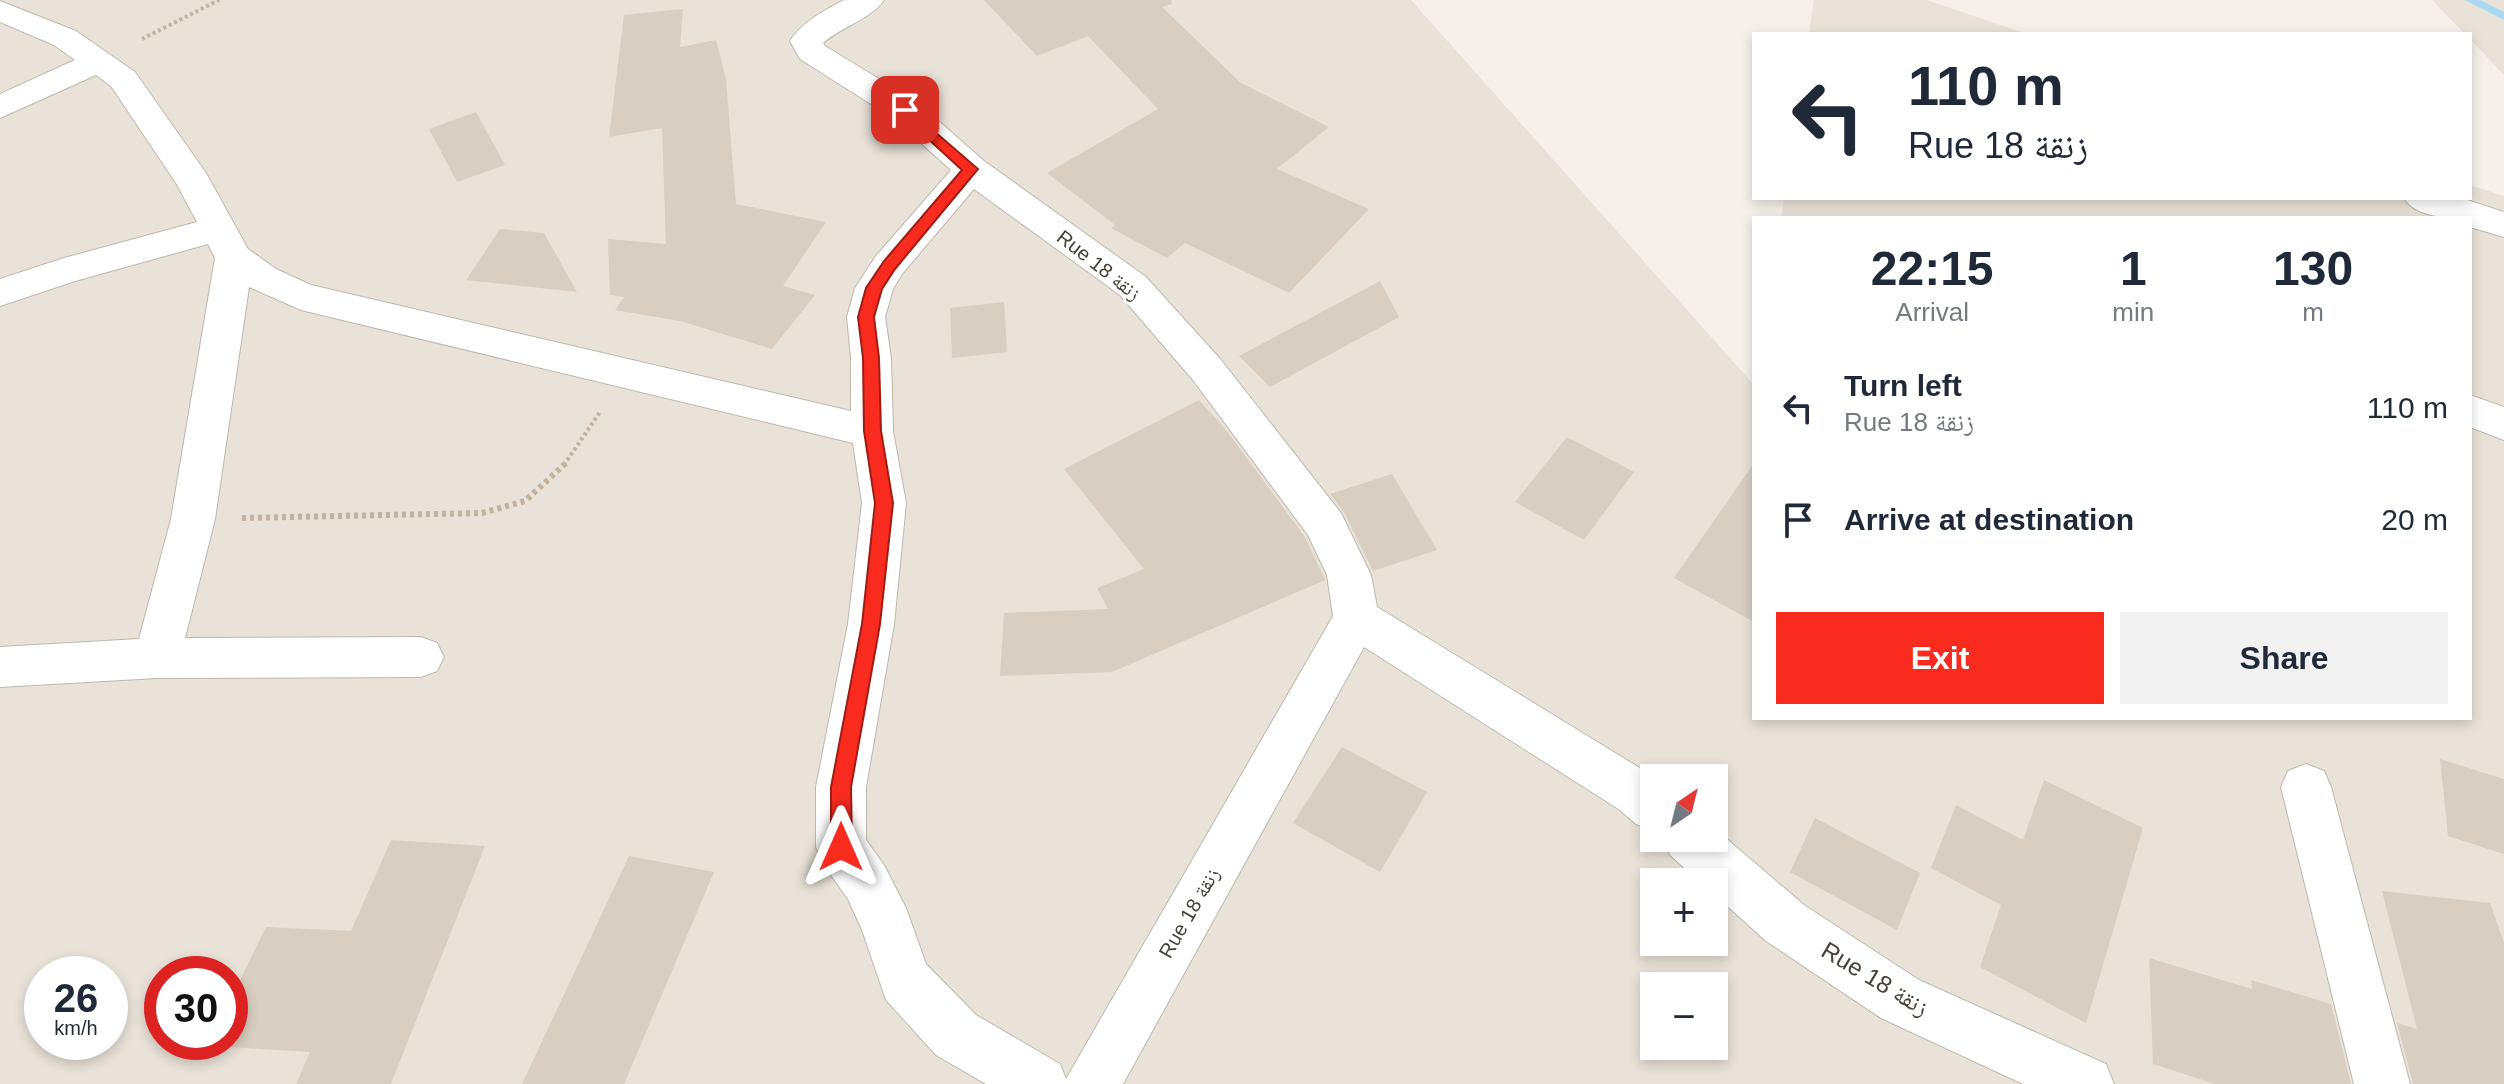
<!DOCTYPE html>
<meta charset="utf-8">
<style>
body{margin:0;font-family:Helvetica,"Noto Naskh Arabic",sans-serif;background:#f2f2f3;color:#1f2937;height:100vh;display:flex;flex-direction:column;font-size:30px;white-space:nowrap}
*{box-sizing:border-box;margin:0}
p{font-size:26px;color:#747a83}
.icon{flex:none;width:44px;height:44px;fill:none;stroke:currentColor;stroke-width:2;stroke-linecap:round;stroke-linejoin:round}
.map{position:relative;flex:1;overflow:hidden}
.drawer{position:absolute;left:1752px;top:216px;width:720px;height:504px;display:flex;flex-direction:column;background:#fff;border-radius:0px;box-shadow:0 4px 12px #0003}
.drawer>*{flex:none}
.banner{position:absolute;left:1752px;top:32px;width:720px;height:168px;border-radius:0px;box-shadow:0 4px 12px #0003;background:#fff;color:#1f2937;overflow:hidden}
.needle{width:52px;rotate:35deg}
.buttons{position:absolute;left:1640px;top:764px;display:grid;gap:16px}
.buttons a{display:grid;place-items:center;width:88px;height:88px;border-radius:0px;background:#fff;box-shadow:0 4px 12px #0003;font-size:40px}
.speed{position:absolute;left:24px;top:956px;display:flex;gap:16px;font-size:40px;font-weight:700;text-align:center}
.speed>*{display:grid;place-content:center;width:104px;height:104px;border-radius:50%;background:#fff;box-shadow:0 4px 12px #0003;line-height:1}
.speed small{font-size:20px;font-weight:400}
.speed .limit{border:12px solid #d22;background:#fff;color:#111}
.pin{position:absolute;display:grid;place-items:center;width:68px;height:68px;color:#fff;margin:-34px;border-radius:16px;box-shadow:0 4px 12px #0006}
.me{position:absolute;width:88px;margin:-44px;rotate:0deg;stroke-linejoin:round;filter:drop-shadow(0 0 6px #0008)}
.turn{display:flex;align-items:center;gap:28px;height:168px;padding:0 24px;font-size:36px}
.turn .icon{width:104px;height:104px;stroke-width:2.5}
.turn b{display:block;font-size:56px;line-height:68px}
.eta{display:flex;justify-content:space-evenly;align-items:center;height:136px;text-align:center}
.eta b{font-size:48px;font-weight:700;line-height:56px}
.primary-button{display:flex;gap:16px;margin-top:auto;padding:16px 24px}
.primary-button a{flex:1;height:92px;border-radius:0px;background:#f82b1e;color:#fff;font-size:32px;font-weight:700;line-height:92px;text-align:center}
.primary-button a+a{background:#f2f2f3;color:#1f2937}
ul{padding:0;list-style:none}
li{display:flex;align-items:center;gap:24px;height:112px;padding:0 24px}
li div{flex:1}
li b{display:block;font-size:30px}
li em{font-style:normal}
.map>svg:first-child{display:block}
.residential{fill:#e9e2d8;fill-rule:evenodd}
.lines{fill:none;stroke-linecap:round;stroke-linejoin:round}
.stream{fill:#a8d9f0;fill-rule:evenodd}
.building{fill:#d9cec2}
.minor-casing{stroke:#c0b7ac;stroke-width:2}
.path-far1{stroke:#c2b29e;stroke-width:4;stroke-dasharray:3 3;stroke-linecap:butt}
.path{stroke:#c2b29e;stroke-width:6;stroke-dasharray:4 4;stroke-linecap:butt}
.minor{fill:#fff;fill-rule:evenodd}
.route{fill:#f82b1e;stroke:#a11c14;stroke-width:2}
.labels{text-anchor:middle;stroke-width:6;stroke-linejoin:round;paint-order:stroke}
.street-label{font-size:20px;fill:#494138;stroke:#fff}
.near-street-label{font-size:24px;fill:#494138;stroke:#fff}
</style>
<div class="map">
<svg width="2504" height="1084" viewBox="0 0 2504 1084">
<rect width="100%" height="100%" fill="#f5f1ea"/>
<g class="residential">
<path d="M0,0H1411L1754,385V718H2470V218H1781L1784,198H2470V185L2504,196V1084H0ZM1654,778H1714V838H1654ZM1654,882H1714V942H1654ZM42,974H110V1042H42ZM162,974H230V1042H162ZM1654,986H1714V1046H1654Z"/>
<polygon points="1814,0 1927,0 2027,34 1809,34"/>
<polygon points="2432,0 2504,0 2504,75 2470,39 2470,34 2465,34"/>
</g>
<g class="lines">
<polygon class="stream" points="2465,0 2480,0 2504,12 2504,20"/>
</g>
<g class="building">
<polygon points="984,0 1171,0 1172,4 1162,7 1241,83 1329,127 1277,169 1369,209 1289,293 1185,243 1167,258 1111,228 1115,225 1047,173 1158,109 1088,36 1037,56"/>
<polygon points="683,9 680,47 716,40 726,79 736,204 826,222 783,286 815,295 772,349 680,321 615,310 624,297 610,295 608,239 666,244 662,128 609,137 624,15"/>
<polygon points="476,112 505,165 457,182 429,129"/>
<polygon points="500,229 544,233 577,292 466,280"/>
<polygon points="1380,281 1399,317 1270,387 1239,356"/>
<polygon points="1004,302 1007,352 952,358 950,308"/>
<polygon points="1199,400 1226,430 1305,537 1325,580 1112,672 1000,676 1004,613 1108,609 1097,588 1144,569 1064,469"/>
<polygon points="1567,437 1634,472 1584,540 1515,502"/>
<polygon points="1754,463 1754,622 1674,578"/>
<polygon points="1392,474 1437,550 1373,571 1344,512 1330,494"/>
<polygon points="1342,747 1427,792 1380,872 1293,823"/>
<polygon points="2440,759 2504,779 2504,854 2448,836"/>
<polygon points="2044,780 2143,828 2086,1023 1980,967 2001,905 1931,868 1956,805 2023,840"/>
<polygon points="1815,818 1920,873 1897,930 1790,872"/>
<polygon points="391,840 485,846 391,1084 296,1084 310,1052 230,1047 230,1001 266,927 351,931"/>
<polygon points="629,856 714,872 624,1084 522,1084"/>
<polygon points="2382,891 2490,903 2504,943 2504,1084 2413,1084 2397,1023 2417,1029"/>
<polygon points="2149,958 2252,989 2251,980 2331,1004 2351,1084 2215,1084 2153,1064"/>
</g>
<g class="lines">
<defs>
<g id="minor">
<path d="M844,0H884C871,19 841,27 823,43L825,46L917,102L984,161L1146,277L1221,360L1341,513L1371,575L1377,607L1656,778L1654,831L1636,824L1620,810L1364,647L1123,1084H986L936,1055L886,1000L862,930L848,899L823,864L816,847V787L848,624L862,503L853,443L301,310L249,287L215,519L185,638L421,637L437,643L444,657L437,671L421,677L157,678L0,687V647L139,639L171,519L215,258L208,244L75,281L0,306V279L64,258L197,222L176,183L111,86L96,75L0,118V94L75,60L54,45L0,22V1L76,31L135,72L206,173L248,249L276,269L311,285L851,411V358L847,317L855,288L876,256L951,170L893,118L800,59L790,41C803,21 824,11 844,0ZM974,189L1120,295L1193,380L1308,535L1327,575L1333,616L1066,1079L1060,1064L976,1015L926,964L906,908L884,865L866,840V787L894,624L906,503L893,431L891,358L885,317L893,289L902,274Z"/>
<path d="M2404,198H2461L2504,212V237L2470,227V218C2449,218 2416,218 2404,198Z"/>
<polygon points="2470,395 2504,407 2504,440 2470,427"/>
<polygon points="2306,764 2324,771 2331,787 2410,1084 2354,1084 2281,787 2288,771"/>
<polygon points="1714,828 1804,905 1919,980 2106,1064 2114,1084 2023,1084 1881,1018 1766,941 1714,894 1714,882 1700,882 1670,855 1663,838 1714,838"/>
</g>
</defs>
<use href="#minor" class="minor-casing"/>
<g class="path-far1">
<polyline points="142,39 219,0"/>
<polyline points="564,465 600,412"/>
</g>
<polyline class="path" points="242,518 482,513 525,501 566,463"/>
<use href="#minor" class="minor"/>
</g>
<polygon class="route" points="905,106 978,169 895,269 882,289 874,317 879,358 881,431 893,503 880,624 851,787 852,847 849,854 841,856 834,854 831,847 831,787 862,624 875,503 864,431 863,358 858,317 866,288 884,261 962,170 900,113 898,110"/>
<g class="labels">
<g class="street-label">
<text transform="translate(1099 265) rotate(38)" y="7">Rue 18 زنقة</text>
<text transform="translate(1189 913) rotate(-60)" y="7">Rue 18 زنقة</text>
</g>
<g class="near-street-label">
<text transform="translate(1875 979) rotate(31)" y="8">Rue 18 زنقة</text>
</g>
</g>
</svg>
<div class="buttons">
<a><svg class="needle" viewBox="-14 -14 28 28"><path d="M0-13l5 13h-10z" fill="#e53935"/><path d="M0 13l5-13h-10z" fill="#747a83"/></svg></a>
<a>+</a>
<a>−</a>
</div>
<div class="speed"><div>26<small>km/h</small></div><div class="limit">30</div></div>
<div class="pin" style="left:905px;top:110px;background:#d93025"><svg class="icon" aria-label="arrive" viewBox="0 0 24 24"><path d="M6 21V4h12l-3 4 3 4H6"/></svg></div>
<svg class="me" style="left:841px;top:847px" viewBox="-20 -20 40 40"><path d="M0-17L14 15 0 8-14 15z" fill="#f82b1e" stroke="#fff" stroke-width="4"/></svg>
<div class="banner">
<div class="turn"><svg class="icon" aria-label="left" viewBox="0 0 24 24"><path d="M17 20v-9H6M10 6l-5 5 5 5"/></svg><div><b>110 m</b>Rue 18 زنقة</div></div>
</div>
<section class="drawer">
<div class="eta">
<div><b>22:15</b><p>Arrival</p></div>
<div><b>1</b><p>min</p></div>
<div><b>130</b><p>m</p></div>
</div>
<ul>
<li><svg class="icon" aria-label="left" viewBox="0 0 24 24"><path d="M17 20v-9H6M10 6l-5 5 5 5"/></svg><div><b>Turn left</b><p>Rue 18 زنقة</p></div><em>110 m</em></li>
<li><svg class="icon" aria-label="arrive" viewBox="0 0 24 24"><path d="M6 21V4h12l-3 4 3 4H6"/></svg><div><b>Arrive at destination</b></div><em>20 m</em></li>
</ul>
<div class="primary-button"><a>Exit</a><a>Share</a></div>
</section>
</div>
